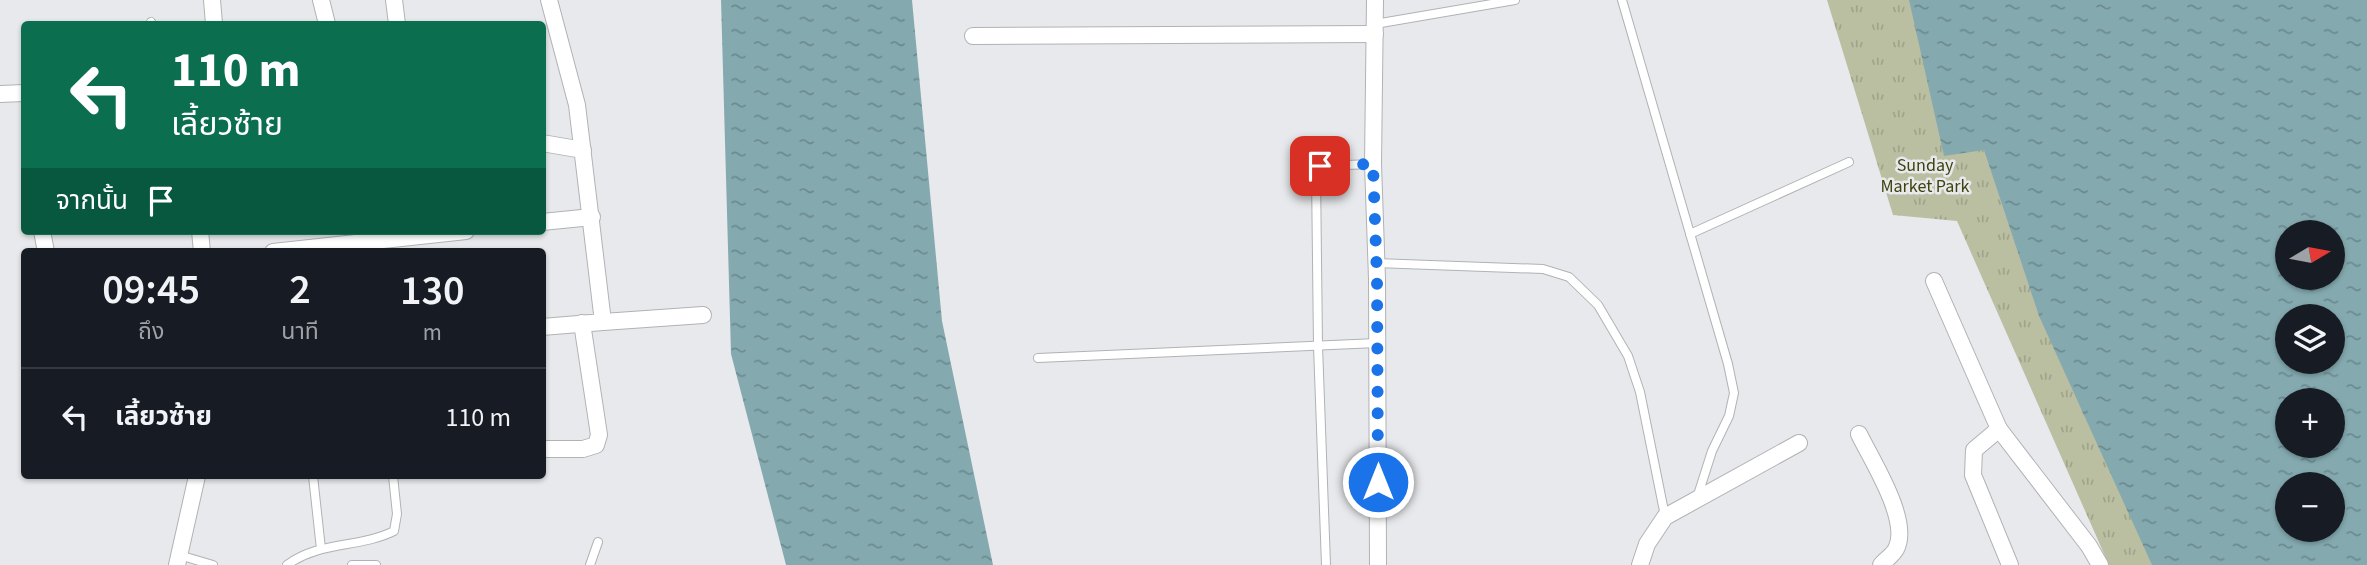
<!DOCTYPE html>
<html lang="th">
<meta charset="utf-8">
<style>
body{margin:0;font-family:"Source Sans 3","Noto Sans Thai",sans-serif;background:#242831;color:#f1f3f6;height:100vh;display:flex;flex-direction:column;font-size:26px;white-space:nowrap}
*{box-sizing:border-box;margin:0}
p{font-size:23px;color:#9ea1a6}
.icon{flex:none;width:38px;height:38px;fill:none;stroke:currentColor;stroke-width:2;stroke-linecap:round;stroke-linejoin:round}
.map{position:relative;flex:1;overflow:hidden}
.drawer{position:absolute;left:21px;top:248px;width:525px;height:231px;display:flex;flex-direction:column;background:#171b24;border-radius:7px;box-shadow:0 2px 5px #0004}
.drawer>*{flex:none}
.guide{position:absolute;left:21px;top:21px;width:525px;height:214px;border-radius:7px;box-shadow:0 2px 5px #0004;background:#0b6e4f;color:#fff;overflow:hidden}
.needle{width:46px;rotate:80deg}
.controls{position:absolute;left:2275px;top:220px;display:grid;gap:14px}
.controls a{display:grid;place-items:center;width:70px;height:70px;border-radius:50%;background:#171b24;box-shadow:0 2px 5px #0004;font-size:35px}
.pin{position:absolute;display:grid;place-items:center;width:60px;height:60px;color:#fff;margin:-30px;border-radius:14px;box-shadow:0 4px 10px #0006}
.me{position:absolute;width:77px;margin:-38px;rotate:0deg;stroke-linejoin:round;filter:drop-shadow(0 0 5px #0008)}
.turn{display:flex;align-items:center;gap:24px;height:147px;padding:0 35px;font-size:32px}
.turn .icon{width:91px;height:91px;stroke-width:2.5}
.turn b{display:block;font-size:49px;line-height:60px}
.then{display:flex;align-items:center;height:66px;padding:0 35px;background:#0003;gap:14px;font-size:26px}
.eta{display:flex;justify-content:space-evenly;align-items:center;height:119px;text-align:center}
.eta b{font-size:42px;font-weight:600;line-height:49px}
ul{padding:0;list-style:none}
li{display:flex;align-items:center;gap:21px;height:98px;padding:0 35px;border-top:2px solid #363941}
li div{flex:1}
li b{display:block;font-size:26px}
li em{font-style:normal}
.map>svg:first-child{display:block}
.grass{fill:url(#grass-tufts)}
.water{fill:url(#water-ripples);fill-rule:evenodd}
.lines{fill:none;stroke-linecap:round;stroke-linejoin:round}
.service-casing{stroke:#b1b2b5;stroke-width:10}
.minor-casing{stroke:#b1b2b5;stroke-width:18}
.service{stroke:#fff;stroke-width:8}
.minor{stroke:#fff;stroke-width:16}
.route{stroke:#1a73e8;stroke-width:12;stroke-dasharray:0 21.6}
.labels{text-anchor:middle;stroke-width:5;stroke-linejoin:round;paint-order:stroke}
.park-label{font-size:18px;fill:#3f420d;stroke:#e8e9ec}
</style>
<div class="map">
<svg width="2367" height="565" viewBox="0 0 2367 565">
<defs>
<pattern id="grass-tufts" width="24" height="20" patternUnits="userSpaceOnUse" patternTransform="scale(1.75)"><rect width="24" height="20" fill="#bbbfa2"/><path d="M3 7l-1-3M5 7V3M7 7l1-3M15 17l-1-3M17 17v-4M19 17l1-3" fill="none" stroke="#a0a48b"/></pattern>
<pattern id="water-ripples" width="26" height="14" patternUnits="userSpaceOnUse" patternTransform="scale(1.75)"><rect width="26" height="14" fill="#84aab0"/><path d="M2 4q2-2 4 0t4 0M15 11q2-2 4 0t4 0" fill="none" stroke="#6c8a8f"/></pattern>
</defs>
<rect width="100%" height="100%" fill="#e8e9ec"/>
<polygon class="grass" points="1827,0 1913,0 1994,133 2176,565 2109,565 1957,221 1893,215"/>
<g class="water">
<polygon points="721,0 912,0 942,321 993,565 786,565 731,354"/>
<path d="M1909,0H2367V565H2152L2039,316L1984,150L1944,156ZM2287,233H2333V278H2287ZM2287,317H2333V362H2287ZM2287,401H2333V446H2287ZM2287,485H2333V530H2287Z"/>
</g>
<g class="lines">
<defs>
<g id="service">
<polyline points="1622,0 1728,364 1734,393 1729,416 1712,451 1697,498"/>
<polyline points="151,22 152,24"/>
<polyline points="1375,24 1515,0"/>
<polyline points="1690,234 1849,162"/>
<polyline points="1376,263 1543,269 1569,277 1598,305 1628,356 1640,392 1665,516"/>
<polyline points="1038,358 1377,343"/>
<polyline points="313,476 321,549"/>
<polyline points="179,555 213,565"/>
<path d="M287,565C319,541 360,548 394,531L397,514L393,476"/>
<polyline points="352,565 376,565"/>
<polyline points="590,565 598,542"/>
<polyline points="1326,565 1318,346 1316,173 1320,166 1373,164"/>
</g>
<g id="minor">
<polyline points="212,0 214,24"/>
<polyline points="321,0 327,24"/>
<polyline points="394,0 397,24"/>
<polyline points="1375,0 1373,164 1377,279 1378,565"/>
<polyline points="973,36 1375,34"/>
<polyline points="0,94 24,93"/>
<polyline points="542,143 583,150"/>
<polyline points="542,222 592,217"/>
<polyline points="42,231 46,252"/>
<polyline points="200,231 202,252"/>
<polyline points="273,252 466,231"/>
<polyline points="1934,281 1999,429 1974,450 1973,475 2010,565"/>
<polyline points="603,322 703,315"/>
<polyline points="542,327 603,322 577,105 549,0"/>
<polyline points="1999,429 2089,546 2100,565"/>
<path d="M1859,434C1872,461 1911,521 1896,549C1893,555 1885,560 1881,565"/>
<polyline points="542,449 583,449 596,445 599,435 582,323"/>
<polyline points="177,565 197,476"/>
<polyline points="1640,565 1647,544 1665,517 1799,443"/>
</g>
</defs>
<use href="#service" class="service-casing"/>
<use href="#minor" class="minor-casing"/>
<use href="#service" class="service"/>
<use href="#minor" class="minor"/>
</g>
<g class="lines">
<polyline class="route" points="1320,166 1373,164 1377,279 1378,482"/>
</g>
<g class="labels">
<g class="park-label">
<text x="1925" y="171">Sunday<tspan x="1925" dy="21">Market Park</tspan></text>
</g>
</g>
</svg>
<div class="controls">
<a><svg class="needle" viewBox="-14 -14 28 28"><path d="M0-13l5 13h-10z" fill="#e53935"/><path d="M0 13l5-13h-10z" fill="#9ea1a6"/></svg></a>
<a><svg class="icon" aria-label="layers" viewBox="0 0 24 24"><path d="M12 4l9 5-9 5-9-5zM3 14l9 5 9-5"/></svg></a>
<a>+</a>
<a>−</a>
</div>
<div class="pin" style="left:1320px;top:166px;background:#d93025"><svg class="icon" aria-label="arrive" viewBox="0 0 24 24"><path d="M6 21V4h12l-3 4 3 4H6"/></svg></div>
<svg class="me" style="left:1378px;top:482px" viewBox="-20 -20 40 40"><circle r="17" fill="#1a73e8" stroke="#fff" stroke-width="3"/><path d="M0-11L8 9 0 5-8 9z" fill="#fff"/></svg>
<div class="guide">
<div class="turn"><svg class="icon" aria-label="left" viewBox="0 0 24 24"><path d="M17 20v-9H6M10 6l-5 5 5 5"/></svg><div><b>110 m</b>เลี้ยวซ้าย</div></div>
<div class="then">จากนั้น<svg class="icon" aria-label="arrive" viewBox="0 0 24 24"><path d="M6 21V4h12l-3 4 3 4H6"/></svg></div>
</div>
<section class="drawer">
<div class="eta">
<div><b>09:45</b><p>ถึง</p></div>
<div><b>2</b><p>นาที</p></div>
<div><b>130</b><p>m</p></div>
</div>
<ul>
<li><svg class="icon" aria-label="left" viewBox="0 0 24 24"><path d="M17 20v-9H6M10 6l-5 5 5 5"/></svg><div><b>เลี้ยวซ้าย</b></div><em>110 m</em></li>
</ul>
</section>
</div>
